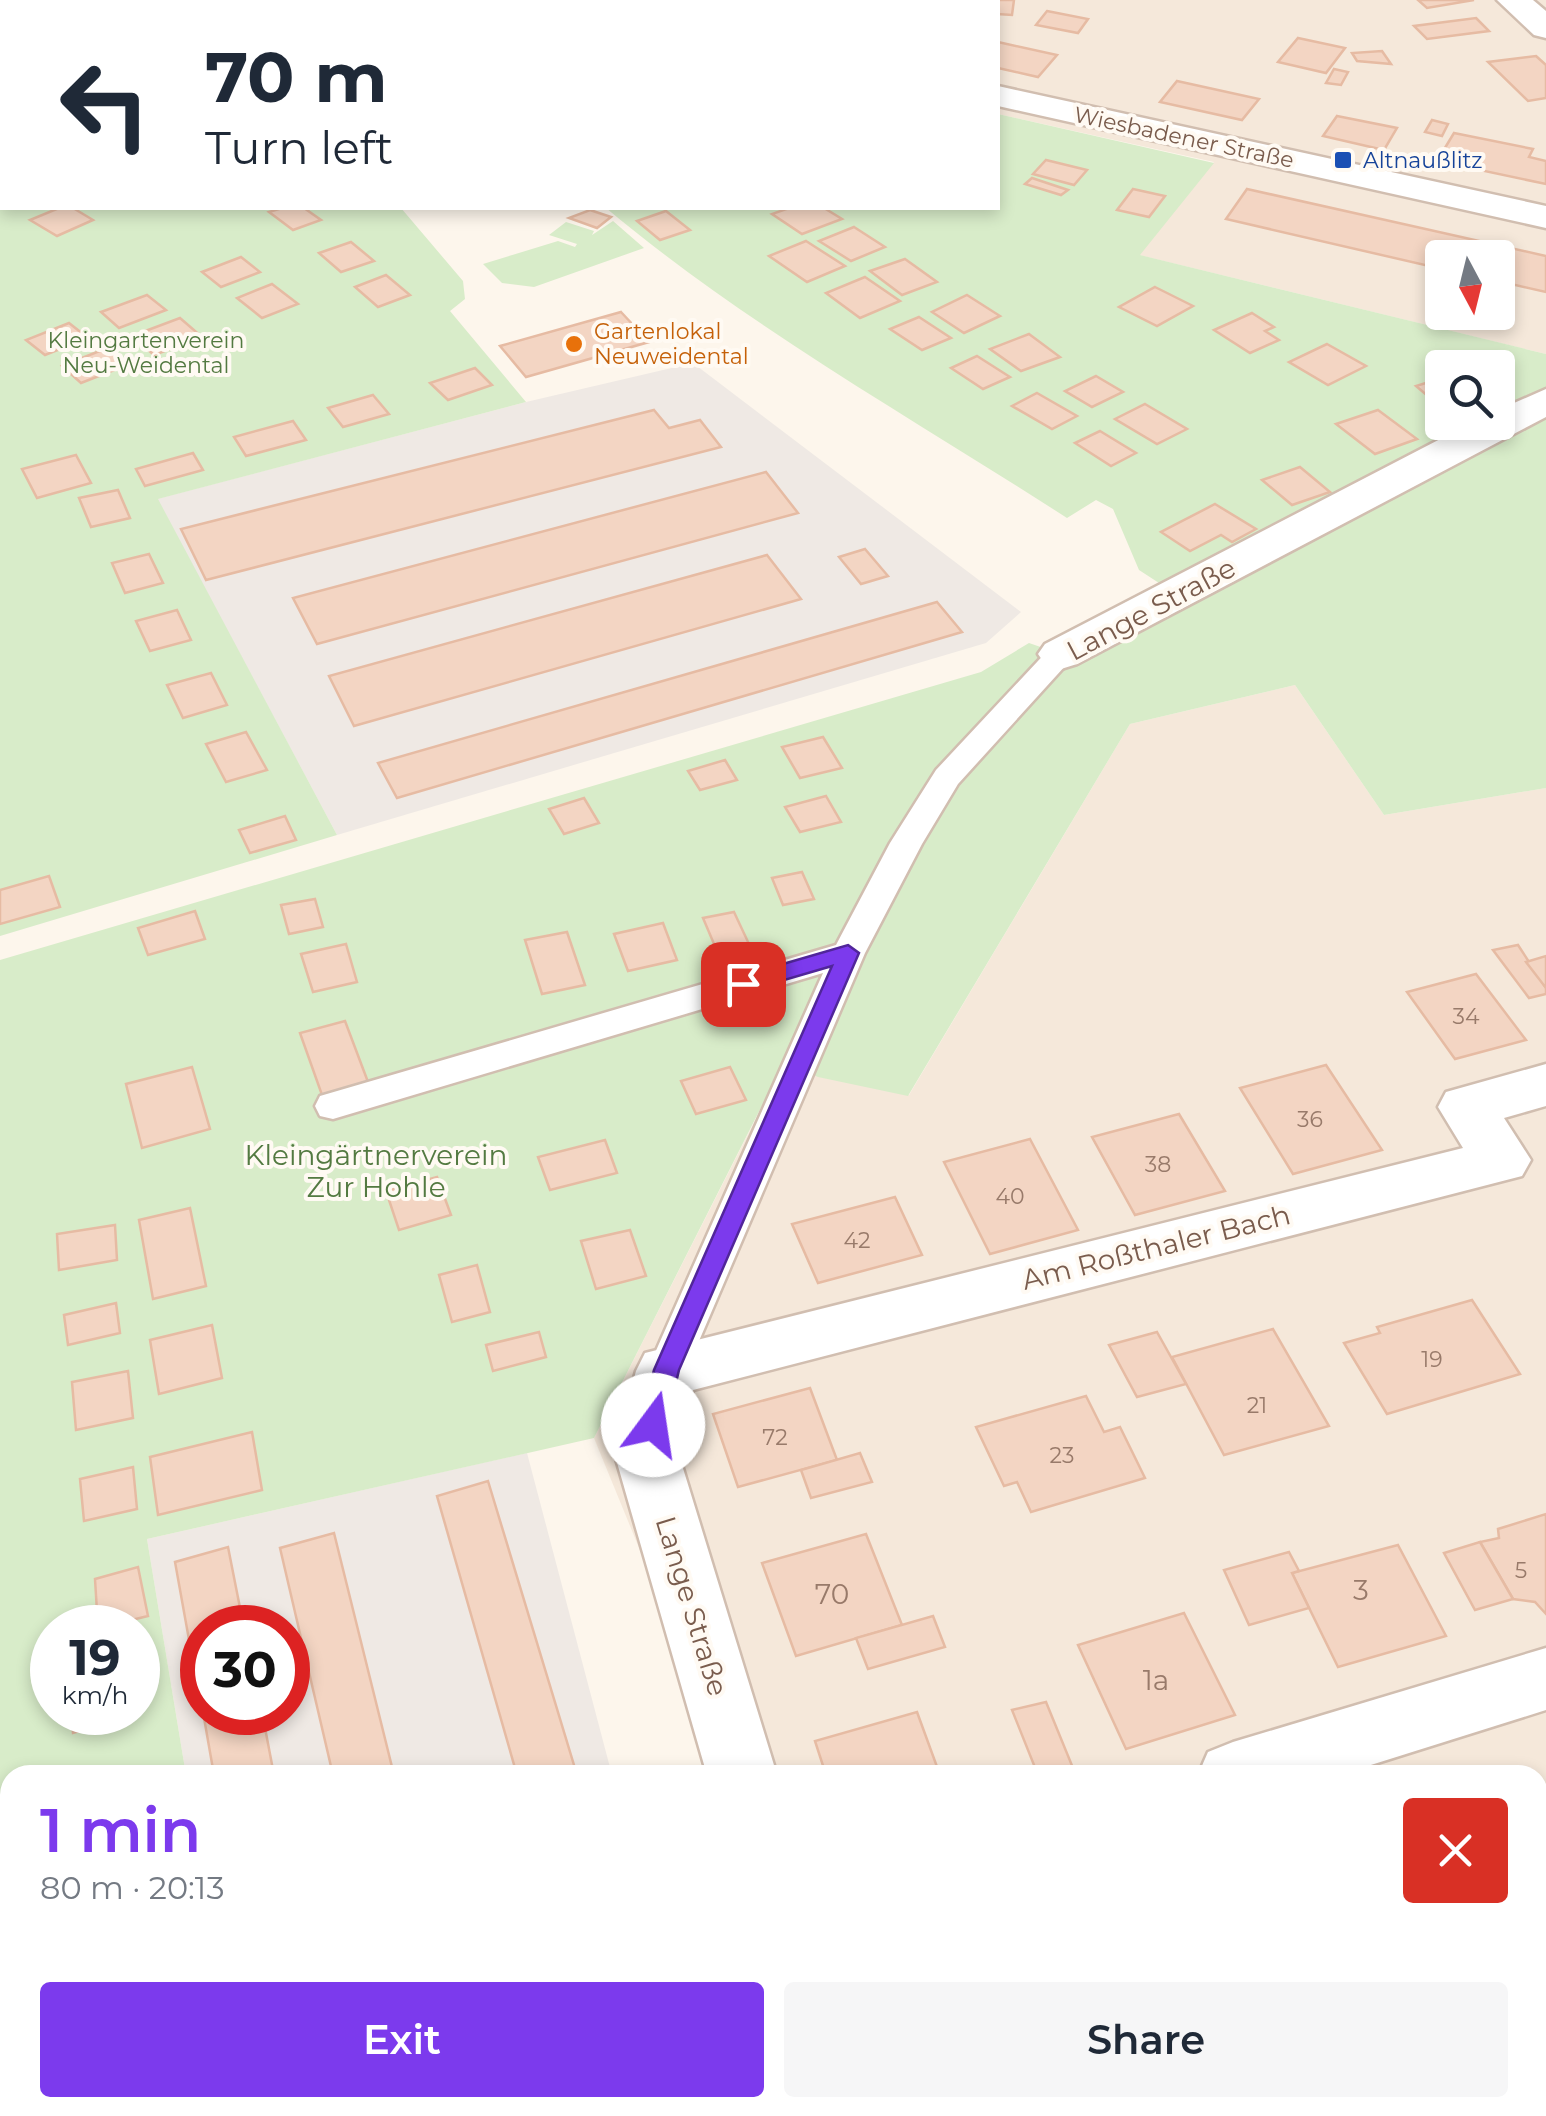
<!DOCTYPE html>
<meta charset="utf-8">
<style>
body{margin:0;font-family:Montserrat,sans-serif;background:#f6f6f7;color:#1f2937;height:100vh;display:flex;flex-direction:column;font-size:38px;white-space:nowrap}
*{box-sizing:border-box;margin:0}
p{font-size:32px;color:#747a83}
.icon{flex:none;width:55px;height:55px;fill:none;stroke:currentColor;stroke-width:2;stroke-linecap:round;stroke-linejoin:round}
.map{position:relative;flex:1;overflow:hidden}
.details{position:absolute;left:0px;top:1765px;width:1548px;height:352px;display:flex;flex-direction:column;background:#fff;border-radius:30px 30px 0 0;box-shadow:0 5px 15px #0003}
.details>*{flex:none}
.guide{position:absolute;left:0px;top:0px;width:1000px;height:210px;box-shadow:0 5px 15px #0003;background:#fff;color:#1f2937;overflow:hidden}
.needle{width:65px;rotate:173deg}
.tools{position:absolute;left:1425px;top:240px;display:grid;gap:20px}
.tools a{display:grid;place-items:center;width:90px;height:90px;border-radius:10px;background:#fff;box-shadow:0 5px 15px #0003;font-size:50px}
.speed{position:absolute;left:30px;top:1605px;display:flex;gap:20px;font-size:50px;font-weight:700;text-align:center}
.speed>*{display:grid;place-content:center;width:130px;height:130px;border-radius:50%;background:#fff;box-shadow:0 5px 15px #0003;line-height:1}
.speed small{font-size:25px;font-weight:400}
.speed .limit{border:15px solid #d22;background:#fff;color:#111}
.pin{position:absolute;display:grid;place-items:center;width:85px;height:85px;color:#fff;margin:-42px;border-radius:20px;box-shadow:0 5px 15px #0006}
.me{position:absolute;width:110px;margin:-55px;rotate:14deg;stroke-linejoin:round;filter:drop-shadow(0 0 8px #0008)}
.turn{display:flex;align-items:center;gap:35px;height:210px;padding:0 40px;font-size:45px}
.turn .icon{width:130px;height:130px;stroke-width:2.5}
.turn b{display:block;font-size:70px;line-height:85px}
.round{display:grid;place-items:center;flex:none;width:105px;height:105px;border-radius:10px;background:#f6f6f7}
.summary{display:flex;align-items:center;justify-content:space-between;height:170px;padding:0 40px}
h1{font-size:60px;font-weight:600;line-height:75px;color:#7c3aed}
.primary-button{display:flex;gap:20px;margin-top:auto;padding:20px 40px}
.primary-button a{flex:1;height:115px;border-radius:10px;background:#7c3aed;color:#fff;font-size:40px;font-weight:600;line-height:115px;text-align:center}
.primary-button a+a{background:#f6f6f7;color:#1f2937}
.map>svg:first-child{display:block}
.residential{fill:#f5e8da;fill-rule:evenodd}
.industrial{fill:#efe9e4;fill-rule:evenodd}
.green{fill:#d8ecc9;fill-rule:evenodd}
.building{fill:#f3d5c3;stroke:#e6bba3;stroke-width:2.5}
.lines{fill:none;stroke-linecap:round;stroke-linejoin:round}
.lane-casing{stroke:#d1beb0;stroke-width:5}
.street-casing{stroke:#d1beb0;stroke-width:5}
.lane{fill:#fff;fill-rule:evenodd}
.street{fill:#fff;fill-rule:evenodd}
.route{fill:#7c3aed;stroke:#51269a;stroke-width:2.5}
.transit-dot{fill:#1a4fb4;stroke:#fffaf3;stroke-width:4}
.food-dot{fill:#e8710a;stroke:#fffaf3;stroke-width:4}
.labels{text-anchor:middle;stroke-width:8;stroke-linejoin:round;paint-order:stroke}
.far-street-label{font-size:22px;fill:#7a5c4d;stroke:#fffaf3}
.far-transit-label{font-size:22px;fill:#164399;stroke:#fffaf3;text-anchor:start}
.far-food-label{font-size:22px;fill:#c56008;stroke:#fffaf3;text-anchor:start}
.far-park-label{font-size:22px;fill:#537a41;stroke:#fffaf3}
.number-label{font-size:22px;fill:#987a6a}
.street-label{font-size:28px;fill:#7a5c4d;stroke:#fffaf3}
.park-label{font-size:28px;fill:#537a41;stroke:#fffaf3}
.near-number-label{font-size:28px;fill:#987a6a}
</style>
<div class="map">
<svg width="1546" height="2116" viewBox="0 0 1546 2116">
<rect width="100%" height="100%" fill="#fdf6ec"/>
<g class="residential">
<path d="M911,0H1546V354L1139,255L1214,162L998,114V2ZM1442,258H1498V312H1442Z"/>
<polygon points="1295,685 1384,815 1546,788 1546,2108 1524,2116 872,2116 869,2108 1538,2108 1538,1775 732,1775 594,1438 785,1061 909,1095 1130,724"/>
<polygon points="488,2108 854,2108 858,2116 454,2116"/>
</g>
<g class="industrial">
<polygon points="693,363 1021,612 986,643 337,835 157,499 526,402"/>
<path d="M527,1453L612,1775H186L147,1539ZM202,1628H288V1712H202Z"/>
</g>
<g class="green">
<polygon points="459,0 873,0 440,2"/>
<polygon points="0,57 2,208 401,208 463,281 465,299 450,311 526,402 158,499 337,835 0,936"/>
<path d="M998,114L1214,163L1140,255L1546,354V788L1384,815L1295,685L1130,724L908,1096L818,1077L784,1062L594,1438L147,1539L186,1775H10V2108H443L445,2116H0V960L981,672L1029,643L1061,654L1176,594L1139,570L1113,509L1096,500L1067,518C912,418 747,326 606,208H998ZM1442,368H1498V422H1442ZM52,1628H138V1712H52Z"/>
<polygon points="613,221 644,248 534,287 502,283 483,264 558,241 575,247 577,244 549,235 566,222 594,231 592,235"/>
</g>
<g class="building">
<polygon points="230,0 396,0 229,2"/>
<polygon points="977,0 1014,0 1012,15 998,14 998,2"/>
<polygon points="1418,0 1474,0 1427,8"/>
<polygon points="1047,11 1088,19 1078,33 1036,25"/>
<polygon points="1476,18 1489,31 1427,39 1414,26"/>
<polygon points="1298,38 1345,48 1326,73 1278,62"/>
<polygon points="998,42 1057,55 1038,77 998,68"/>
<polygon points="1382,51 1391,64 1357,61 1352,53"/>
<polygon points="1536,56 1546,65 1546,98 1528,101 1488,62"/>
<polygon points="1334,69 1348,72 1341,85 1326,83"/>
<polygon points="1177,81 1259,99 1242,120 1160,102"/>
<polygon points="1337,116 1397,128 1384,150 1323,136"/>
<polygon points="1432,120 1448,124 1442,136 1425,132"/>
<polygon points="1454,133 1533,149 1529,157 1546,161 1546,184 1437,161"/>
<polygon points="1046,160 1087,170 1074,185 1033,174"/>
<polygon points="1032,178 1068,190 1061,195 1025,184"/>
<polygon points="1133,189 1165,196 1149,217 1117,210"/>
<polygon points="1247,189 1546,256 1546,292 1498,281 1498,258 1442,258 1442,269 1226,219"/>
<polygon points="59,208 73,208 93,220 57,236 30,220"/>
<polygon points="282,208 304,208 321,220 293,230 269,212"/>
<polygon points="789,208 824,208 842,219 802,234 772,214"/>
<polygon points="590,210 611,217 597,228 569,218"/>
<polygon points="666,211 690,230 660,240 637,221"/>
<polygon points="854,227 885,247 851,261 819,241"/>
<polygon points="806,241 845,266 807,282 769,256"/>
<polygon points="351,242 374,261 341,272 319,253"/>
<polygon points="241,257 260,272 221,287 202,272"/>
<polygon points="905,259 937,282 902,295 870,271"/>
<polygon points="386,275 410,295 378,307 355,287"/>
<polygon points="865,277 900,301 860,318 826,293"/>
<polygon points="272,284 298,304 262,318 237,298"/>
<polygon points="1155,287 1193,306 1157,326 1119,307"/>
<polygon points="147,295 166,310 119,328 101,312"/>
<polygon points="967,295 1000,316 964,333 932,312"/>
<polygon points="621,312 649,342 526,377 500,346"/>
<polygon points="1252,313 1274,327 1265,331 1279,340 1250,353 1214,330"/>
<polygon points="919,317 951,338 922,350 890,329"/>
<polygon points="180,318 202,337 154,355 132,336"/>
<polygon points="69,323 88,338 45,355 26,340"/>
<polygon points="1029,334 1060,357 1021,371 990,349"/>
<polygon points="1327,344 1366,366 1328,385 1289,362"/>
<polygon points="107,348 127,365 81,383 62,366"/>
<polygon points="977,356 1010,377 983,389 951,368"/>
<polygon points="475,368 492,385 448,400 430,383"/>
<polygon points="1096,376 1123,392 1092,407 1065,391"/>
<polygon points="1442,378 1442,408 1416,386"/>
<polygon points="1037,393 1077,416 1052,429 1012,406"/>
<polygon points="373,395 389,414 343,427 328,408"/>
<polygon points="1145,404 1187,429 1157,444 1115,419"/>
<polygon points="654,410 669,428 700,420 721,447 206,580 181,529"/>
<polygon points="1378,410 1417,439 1375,454 1336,424"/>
<polygon points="293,421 306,440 246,456 234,437"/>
<polygon points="1100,431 1136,453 1111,466 1075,443"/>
<polygon points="193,453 203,470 145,486 136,469"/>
<polygon points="76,455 91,483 37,498 22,469"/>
<polygon points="1300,467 1330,492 1292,505 1262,480"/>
<polygon points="766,472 798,513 317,644 293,598"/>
<polygon points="118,490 130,518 91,527 79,498"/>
<polygon points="1215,504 1256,529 1232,542 1221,535 1190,551 1161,532"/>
<polygon points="865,549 888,576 861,584 839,557"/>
<polygon points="149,554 163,583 125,593 112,563"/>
<polygon points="767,555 801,599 354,726 329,676"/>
<polygon points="937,602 962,632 397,798 378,763"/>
<polygon points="177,610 191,640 150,651 136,621"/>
<polygon points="211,673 227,705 183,718 167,685"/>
<polygon points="246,732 267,770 226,782 206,744"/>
<polygon points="823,737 842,768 800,778 782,747"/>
<polygon points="725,760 737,780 700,790 688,771"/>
<polygon points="826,796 841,822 800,832 785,807"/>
<polygon points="584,798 599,823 564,834 549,809"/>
<polygon points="285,816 296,840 250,853 239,830"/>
<polygon points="802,872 814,899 783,905 772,878"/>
<polygon points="49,876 60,907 0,924 0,890"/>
<polygon points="315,899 323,927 289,934 281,905"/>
<polygon points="195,911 205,939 148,955 138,928"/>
<polygon points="734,912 749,944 717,951 703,918"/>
<polygon points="663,923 677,960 628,971 614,934"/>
<polygon points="567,932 585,985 542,994 525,940"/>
<polygon points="346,944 357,982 313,992 301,954"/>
<polygon points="1518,945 1546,988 1546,994 1529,998 1493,950"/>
<polygon points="1546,956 1546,988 1526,962"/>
<polygon points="1476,974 1526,1040 1455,1059 1407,992"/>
<polygon points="345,1021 368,1082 322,1095 300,1033"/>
<polygon points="1326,1065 1382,1150 1293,1174 1240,1088"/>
<polygon points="192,1067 210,1129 142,1148 126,1084"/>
<polygon points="730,1067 746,1100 696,1114 681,1081"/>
<polygon points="1179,1114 1225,1191 1135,1215 1092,1137"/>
<polygon points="1030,1139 1078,1230 990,1254 944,1162"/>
<polygon points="605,1140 617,1173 550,1190 538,1157"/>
<polygon points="437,1177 451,1215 399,1230 386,1191"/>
<polygon points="895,1197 922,1255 818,1283 792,1224"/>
<polygon points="190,1208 206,1286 153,1299 139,1220"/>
<polygon points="115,1225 117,1260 59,1270 57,1234"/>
<polygon points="630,1230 646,1276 596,1289 581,1241"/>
<polygon points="477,1265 490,1312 452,1322 439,1275"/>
<polygon points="1472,1300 1520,1374 1387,1414 1344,1343 1380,1333 1377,1327"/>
<polygon points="116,1303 120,1333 68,1345 64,1315"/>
<polygon points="212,1325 222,1378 159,1394 150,1340"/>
<polygon points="1273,1329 1329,1426 1224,1455 1172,1357"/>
<polygon points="539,1332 546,1357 493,1371 486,1345"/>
<polygon points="1157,1332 1186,1384 1137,1397 1109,1345"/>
<polygon points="128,1371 133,1418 76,1430 72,1382"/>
<polygon points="810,1388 837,1460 738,1487 713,1414"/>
<polygon points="1086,1396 1104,1432 1120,1427 1145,1478 1031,1512 1017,1482 1004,1486 976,1427"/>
<polygon points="252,1432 262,1490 158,1515 150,1457"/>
<polygon points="860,1453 872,1482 811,1498 801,1470"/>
<polygon points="133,1467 137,1509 84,1521 80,1479"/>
<polygon points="488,1481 577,1775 517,1775 437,1496"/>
<polygon points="1546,1514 1546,1614 1535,1602 1513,1599 1480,1542 1499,1538 1498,1529"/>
<polygon points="334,1533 394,1775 333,1775 280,1548"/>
<polygon points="866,1534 902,1625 796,1656 762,1563"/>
<polygon points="1480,1542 1513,1599 1475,1610 1444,1553"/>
<polygon points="1398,1545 1446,1636 1338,1667 1292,1573"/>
<polygon points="228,1547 244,1628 202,1628 202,1712 175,1562"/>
<polygon points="1289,1552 1299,1571 1292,1573 1309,1608 1249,1625 1224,1570"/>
<polygon points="138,1567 148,1616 98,1628 95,1579"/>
<polygon points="1184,1613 1235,1715 1126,1749 1078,1645"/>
<polygon points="933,1616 945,1647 868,1669 856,1638"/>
<polygon points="1046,1702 1073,1768 1038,1775 1012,1710"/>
<polygon points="71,1712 111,1712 112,1722 73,1733"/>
<polygon points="203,1712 262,1712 274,1775 214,1775"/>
<polygon points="917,1712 940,1775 826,1775 815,1741"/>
<polygon points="1538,1878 1546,1893 1546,1986 1538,1989"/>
<polygon points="947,2108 1091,2108 1095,2116 950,2116"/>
<polygon points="1191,2108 1237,2108 1240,2116 1194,2116"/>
</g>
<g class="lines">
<defs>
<polygon id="lane" points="1061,645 1071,647 1076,654 958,784 922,844 865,953 681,1383 667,1387 653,1383 647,1371 823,973 333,1119 320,1116 315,1106 320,1096 836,945 890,843 936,770 1051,647"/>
<g id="street">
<polygon points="1497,0 1533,0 1546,11 1546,38 1534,35"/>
<rect x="0" y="35" width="2" height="20"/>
<polygon points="998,86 1546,206 1546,228 998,106"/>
<polygon points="1546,389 1546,417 1077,664 1061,669 1045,664 1038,654 1045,644 1473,422 1498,422 1498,410"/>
<polygon points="1546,1064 1546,1106 1504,1118 1531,1160 1522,1176 693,1390 678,1452 777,1775 707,1775 614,1452 636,1371 645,1353 1463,1148 1438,1107 1446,1092"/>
<polygon points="1546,1648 1546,1710 1339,1775 1198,1775 1208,1752 1233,1742"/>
<polygon points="801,2108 877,2108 881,2116 803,2116"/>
</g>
</defs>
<use href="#lane" class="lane-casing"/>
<use href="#street" class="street-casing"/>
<use href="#lane" class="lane"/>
<use href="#street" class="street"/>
</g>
<polygon class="route" points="848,945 859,953 679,1370 666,1425 662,1433 653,1436 644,1433 640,1425 654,1370 832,966 743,992 732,984 735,978"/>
<rect class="transit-dot" x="1333" y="150" width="20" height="20" rx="5"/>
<circle class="food-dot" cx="574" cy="344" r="10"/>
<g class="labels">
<g class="far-street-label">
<text transform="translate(1184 137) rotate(12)" y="8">Wiesbadener Straße</text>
</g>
<g class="far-transit-label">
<text x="1363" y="168">Altnaußlitz</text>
</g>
<g class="far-food-label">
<text x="594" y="339">Gartenlokal<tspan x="594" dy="25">Neuweidental</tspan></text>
</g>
<g class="far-park-label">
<text x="146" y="348">Kleingartenverein<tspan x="146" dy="25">Neu-Weidental</tspan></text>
</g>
<g class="number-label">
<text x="1466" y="1024">34</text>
<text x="1310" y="1127">36</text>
<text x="1158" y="1172">38</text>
<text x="1010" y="1204">40</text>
<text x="857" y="1248">42</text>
<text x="1432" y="1367">19</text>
<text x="1257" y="1413">21</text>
<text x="775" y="1445">72</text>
<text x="1062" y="1463">23</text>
<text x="1521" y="1578">5</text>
</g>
<g class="street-label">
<text transform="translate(1151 609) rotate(-28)" y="10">Lange Straße</text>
<text transform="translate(1156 1247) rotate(-14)" y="10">Am Roßthaler Bach</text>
<text transform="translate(692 1606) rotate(73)" y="10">Lange Straße</text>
</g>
<g class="park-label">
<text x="376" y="1165">Kleingärtnerverein<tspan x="376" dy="32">Zur Hohle</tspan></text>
</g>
<g class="near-number-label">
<text x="1361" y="1600">3</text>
<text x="832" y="1604">70</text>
<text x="1156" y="1690">1a</text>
</g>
</g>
</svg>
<div class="tools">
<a><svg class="needle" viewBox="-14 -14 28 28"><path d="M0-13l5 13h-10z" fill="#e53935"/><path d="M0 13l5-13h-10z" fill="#747a83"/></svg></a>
<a><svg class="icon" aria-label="search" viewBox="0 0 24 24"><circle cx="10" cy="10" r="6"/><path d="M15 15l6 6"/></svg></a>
</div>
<div class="speed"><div>19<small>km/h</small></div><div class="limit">30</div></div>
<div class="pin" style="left:743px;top:984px;background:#d93025"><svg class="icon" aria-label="arrive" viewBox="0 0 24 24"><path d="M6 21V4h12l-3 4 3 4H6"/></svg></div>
<svg class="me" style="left:653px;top:1425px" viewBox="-20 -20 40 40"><circle r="19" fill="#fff"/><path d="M0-13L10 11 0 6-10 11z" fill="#7c3aed"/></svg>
<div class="guide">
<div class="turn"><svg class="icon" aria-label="left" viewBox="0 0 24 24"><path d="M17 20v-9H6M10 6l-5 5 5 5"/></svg><div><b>70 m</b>Turn left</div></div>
</div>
<section class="details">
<div class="summary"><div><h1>1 min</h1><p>80 m · 20:13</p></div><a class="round" style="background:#d93025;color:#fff"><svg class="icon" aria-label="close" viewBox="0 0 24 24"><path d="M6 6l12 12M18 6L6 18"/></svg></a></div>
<div class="primary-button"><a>Exit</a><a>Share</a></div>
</section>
</div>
